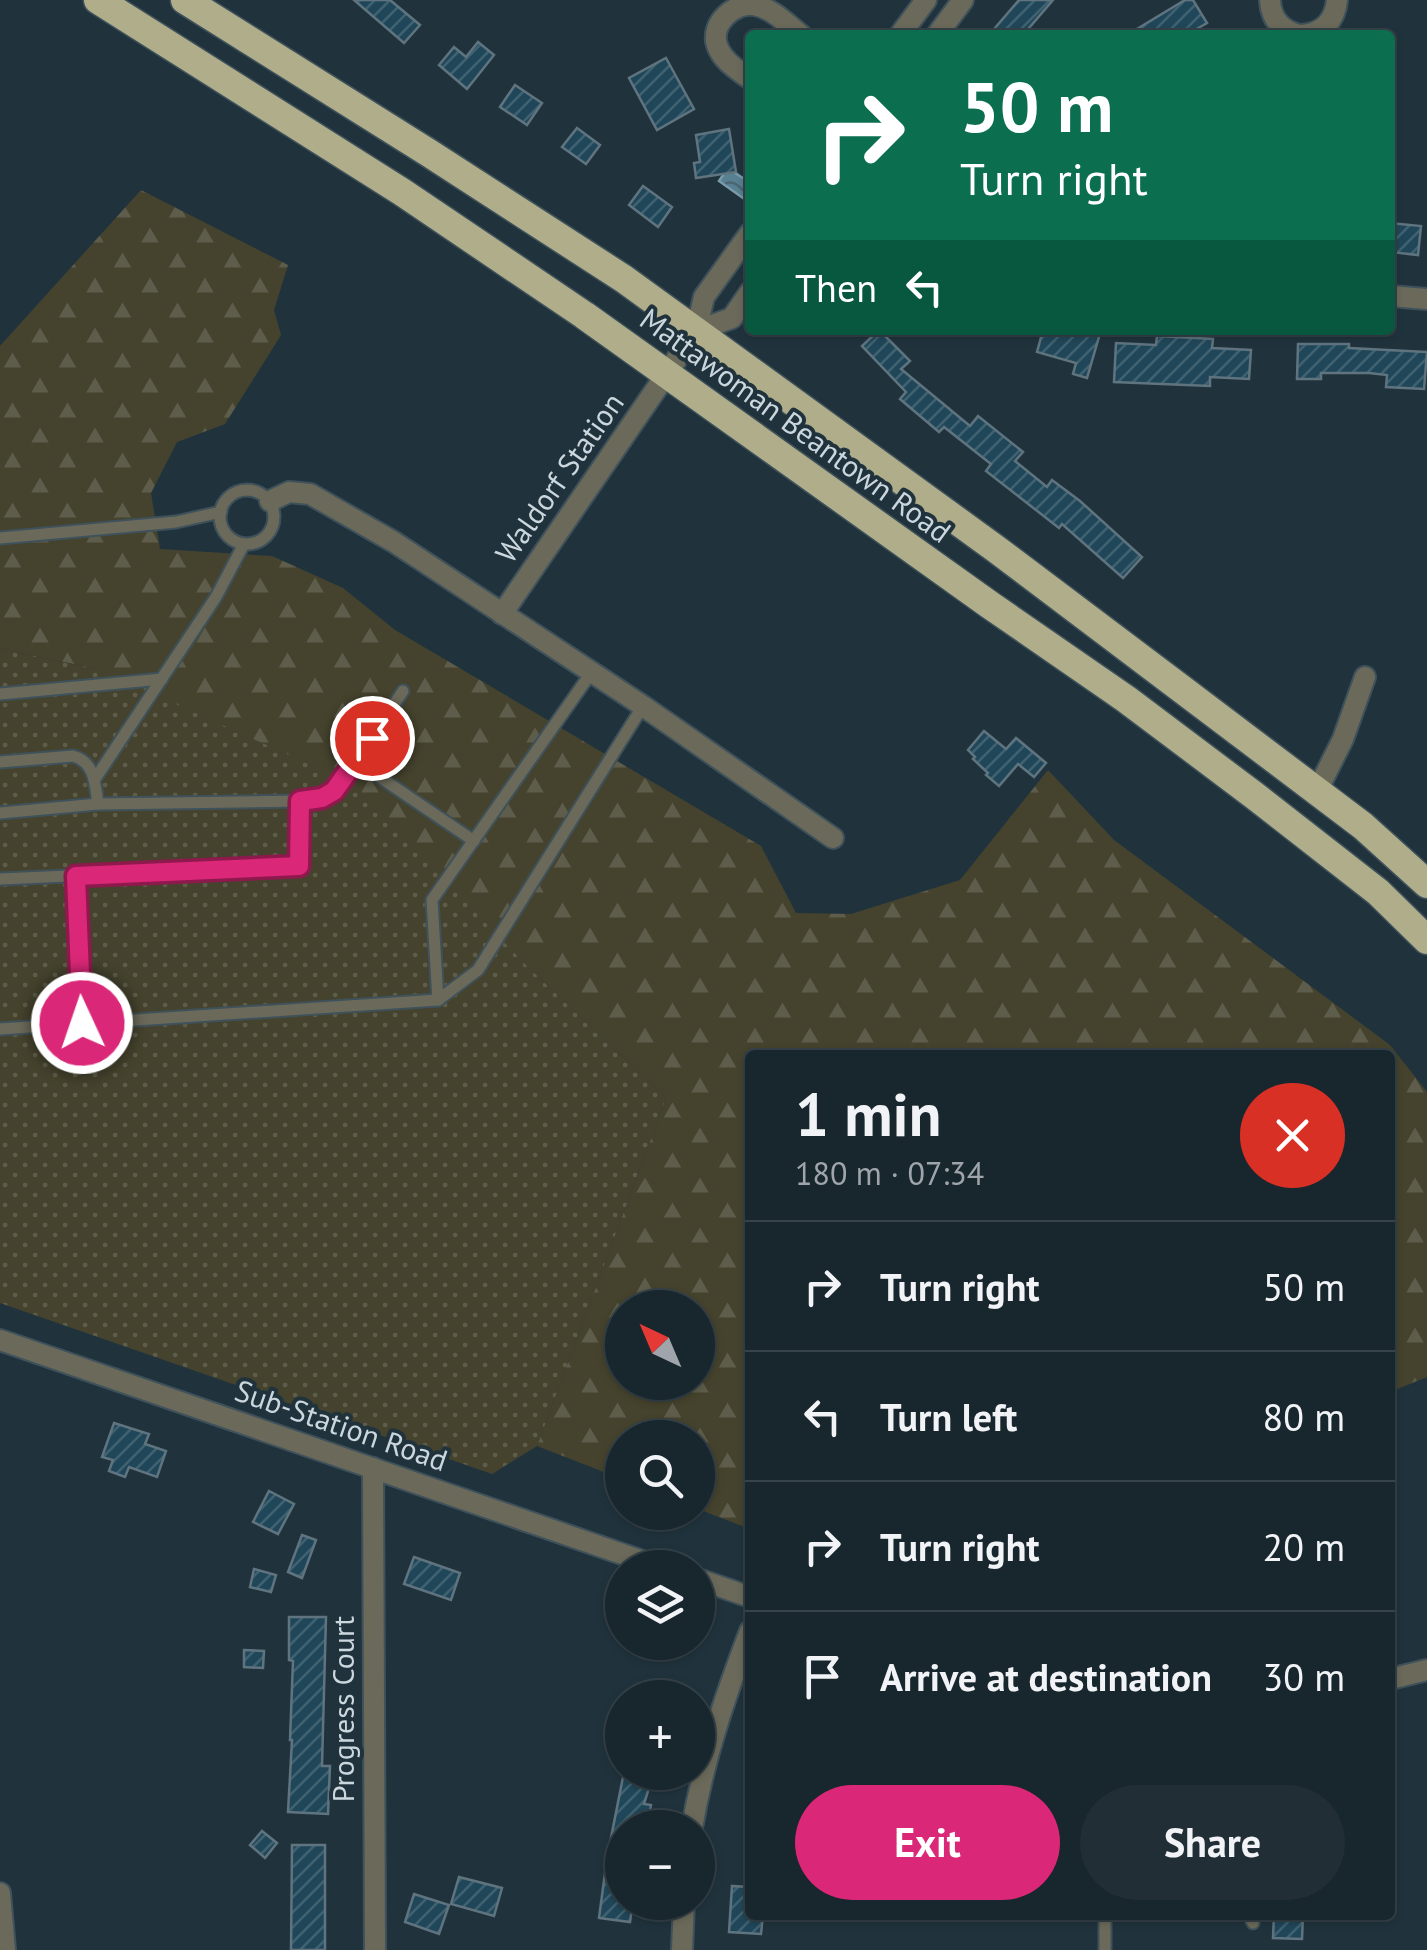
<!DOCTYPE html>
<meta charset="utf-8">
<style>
body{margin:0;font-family:"PT Sans",sans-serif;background:#212e36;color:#f1f3f6;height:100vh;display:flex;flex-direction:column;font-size:38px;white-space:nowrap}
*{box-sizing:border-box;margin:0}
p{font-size:32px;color:#9fa5aa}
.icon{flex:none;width:55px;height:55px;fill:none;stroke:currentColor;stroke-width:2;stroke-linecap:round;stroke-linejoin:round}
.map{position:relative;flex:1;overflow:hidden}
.side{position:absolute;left:745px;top:1050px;width:650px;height:870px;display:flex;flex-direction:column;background:#18262e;border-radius:10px;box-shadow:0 2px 8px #0004,0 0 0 2px #36434a}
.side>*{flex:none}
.hud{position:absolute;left:745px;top:30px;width:650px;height:305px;border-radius:10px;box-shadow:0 2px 8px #0004,0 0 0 2px #36434a;background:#0b6e4f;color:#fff;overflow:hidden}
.needle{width:65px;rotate:316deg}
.tools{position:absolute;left:605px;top:1290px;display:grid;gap:20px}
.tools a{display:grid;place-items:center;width:110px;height:110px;border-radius:50%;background:#18262e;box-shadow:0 2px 8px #0004,0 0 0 2px #36434a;font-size:50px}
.pin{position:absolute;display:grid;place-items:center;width:85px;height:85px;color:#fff;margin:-42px;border:5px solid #fff;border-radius:50%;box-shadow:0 2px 10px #0007}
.me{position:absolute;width:110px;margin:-55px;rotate:357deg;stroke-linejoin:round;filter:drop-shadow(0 0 8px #0008)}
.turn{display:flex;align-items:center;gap:35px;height:210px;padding:0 50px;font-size:45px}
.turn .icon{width:130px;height:130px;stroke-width:2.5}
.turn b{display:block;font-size:70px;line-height:85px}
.then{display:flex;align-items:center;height:95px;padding:0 50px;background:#0003;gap:20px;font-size:38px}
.round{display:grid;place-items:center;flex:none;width:105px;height:105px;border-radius:52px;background:#212e36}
.summary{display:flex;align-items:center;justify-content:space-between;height:170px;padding:0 50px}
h1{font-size:60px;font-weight:600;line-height:75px}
.cta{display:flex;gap:20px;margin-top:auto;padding:20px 50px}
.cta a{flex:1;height:115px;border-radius:60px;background:#db2777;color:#fff;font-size:40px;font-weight:600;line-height:115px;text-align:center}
.cta a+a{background:#212e36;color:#f1f3f6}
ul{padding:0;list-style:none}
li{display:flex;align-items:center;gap:30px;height:130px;padding:0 50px;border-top:2px solid #36434a}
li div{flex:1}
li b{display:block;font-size:38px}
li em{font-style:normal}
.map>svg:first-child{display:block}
.forest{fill:url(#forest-firs);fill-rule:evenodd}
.park{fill:url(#park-dots)}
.water{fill:url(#water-waves);stroke:#7a9aa9;stroke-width:2.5}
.building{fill:url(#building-hatch);stroke:#5f747f;stroke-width:2.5}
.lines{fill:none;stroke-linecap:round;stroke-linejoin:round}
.service-casing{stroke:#3f515a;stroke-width:15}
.minor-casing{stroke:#3f515a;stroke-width:24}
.trunk-casing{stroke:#3f515a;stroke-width:31}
.service{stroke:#6b6a5a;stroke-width:11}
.minor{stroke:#6b6a5a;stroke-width:20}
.trunk{stroke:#b0ae8a;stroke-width:28}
.route-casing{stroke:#8e194d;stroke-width:25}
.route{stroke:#db2777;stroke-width:18}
.labels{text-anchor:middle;stroke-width:8;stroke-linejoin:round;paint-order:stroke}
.street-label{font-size:30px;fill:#cbd7dd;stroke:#20333d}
</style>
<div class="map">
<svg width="1427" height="1950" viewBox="0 0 1427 1950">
<defs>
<pattern id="forest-firs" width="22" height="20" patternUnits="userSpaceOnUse" patternTransform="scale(2.5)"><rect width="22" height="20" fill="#45432d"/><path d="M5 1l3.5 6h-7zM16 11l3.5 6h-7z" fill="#5e5d4b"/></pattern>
<pattern id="park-dots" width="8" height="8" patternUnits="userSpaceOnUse" patternTransform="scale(2.5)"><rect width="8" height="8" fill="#45432d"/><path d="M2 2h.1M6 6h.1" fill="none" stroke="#5e5d4b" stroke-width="1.8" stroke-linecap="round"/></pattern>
<pattern id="water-waves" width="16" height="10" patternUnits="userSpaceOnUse" patternTransform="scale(2.5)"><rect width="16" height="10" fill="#588093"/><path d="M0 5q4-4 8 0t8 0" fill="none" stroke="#4d6673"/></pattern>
<pattern id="building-hatch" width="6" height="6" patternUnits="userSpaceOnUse" patternTransform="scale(2.5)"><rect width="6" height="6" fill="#204759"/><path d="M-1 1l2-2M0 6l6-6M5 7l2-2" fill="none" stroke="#3f6170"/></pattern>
</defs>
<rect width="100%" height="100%" fill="#20333d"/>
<path class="forest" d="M141,190L288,265L274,310L281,335L225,424L177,442L151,493L160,549L272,556L343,588L395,630L761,846L796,913L851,914L960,880L1048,770L1114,840L1390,1045L1427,1092V1377L1390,1392V1055H750V1529L698,1509V1438H622V1479L537,1446L666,1098L528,967L98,669L0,649V346ZM622,1308H698V1382H622Z"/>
<polygon class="park" points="0,649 98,669 351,783 528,967 666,1098 537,1446 492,1474 0,1303"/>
<polygon class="water" points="728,168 750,183 750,188 743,198 719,181"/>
<g class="building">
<polygon points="354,0 390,0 420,25 404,43"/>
<polygon points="1019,0 1053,0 1023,35 989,35"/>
<polygon points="1185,0 1193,0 1207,23 1186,35 1127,35"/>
<polygon points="478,42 494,55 467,89 439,65 454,47 466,57"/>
<polygon points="666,58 694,109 657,130 629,78"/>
<polygon points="515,85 542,103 527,125 500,107"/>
<polygon points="577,128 600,145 586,164 562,147"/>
<polygon points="729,129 736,172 696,178 694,163 700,162 696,135"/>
<polygon points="643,186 672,207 658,227 629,205"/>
<polygon points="1390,223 1421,226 1418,255 1390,252"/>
<polygon points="879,330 910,361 901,369 970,426 978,416 1023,452 1015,461 1047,487 1052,480 1080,501 1142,557 1123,578 1062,524 1059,528 986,471 991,464 944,427 939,432 900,399 906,392 862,346"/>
<polygon points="1043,330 1066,330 1081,334 1082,330 1101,330 1087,378 1073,374 1076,363 1037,352"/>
<polygon points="1157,336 1213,339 1212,348 1251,350 1249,379 1210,377 1210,386 1114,382 1116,343 1156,345"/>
<polygon points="1298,344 1349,344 1349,348 1427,352 1424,389 1386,387 1387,375 1369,373 1321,373 1321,379 1297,379"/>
<polygon points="984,731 1006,749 1016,738 1046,763 1034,777 1018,764 999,786 986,775 988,773 973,759 975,757 968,750"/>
<polygon points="114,1423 149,1434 145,1444 166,1451 157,1477 129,1467 125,1477 109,1471 113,1460 102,1457"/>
<polygon points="269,1491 294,1504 278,1534 253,1522"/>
<polygon points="302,1535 316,1540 302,1578 288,1572"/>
<polygon points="414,1557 460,1573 451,1600 404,1584"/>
<polygon points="254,1569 276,1575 271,1592 250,1587"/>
<polygon points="289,1617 326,1617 322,1766 330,1766 328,1814 288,1812 292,1740 290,1740 293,1661 289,1660"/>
<polygon points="244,1650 264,1651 263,1668 244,1667"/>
<polygon points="624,1772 654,1772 644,1804 651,1805 647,1828 622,1828 622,1902 633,1902 630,1922 599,1918 607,1858"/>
<polygon points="262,1831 277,1843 265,1858 250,1845"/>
<polygon points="292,1845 325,1845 325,1950 291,1950"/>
<polygon points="459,1877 502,1888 494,1916 451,1904"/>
<polygon points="732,1886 750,1887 750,1915 763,1915 761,1934 729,1932"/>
<polygon points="414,1894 449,1905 439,1934 405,1922"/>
<polygon points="1274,1915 1303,1915 1302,1939 1273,1938"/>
</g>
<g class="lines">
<defs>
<g id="service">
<circle cx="247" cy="517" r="27"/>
<polyline points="0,538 176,522 221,512"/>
<polyline points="0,694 162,679"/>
<polyline points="356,761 403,691"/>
<path d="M0,762L73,756C95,762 95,784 98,804L300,801C335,795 336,788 356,761L474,841"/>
<polyline points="95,779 216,597 244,544"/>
<polyline points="0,813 98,804"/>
<polyline points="76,876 82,1023"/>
<polyline points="0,879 299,866 300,801"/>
<polyline points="438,1000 432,900 591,673"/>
<polyline points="0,1029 438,1000 478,970 643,706"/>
<polyline points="1105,1915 1105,1950"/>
<polyline points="1249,1915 1253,1923"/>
</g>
<g id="minor">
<path d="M1270,0C1271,19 1281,30 1299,35"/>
<polyline points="900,35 926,0"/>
<polyline points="937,35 963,0"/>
<path d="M1302,35C1323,33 1335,21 1337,0"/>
<path d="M750,79C738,70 722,61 717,45C710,24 734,2 754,5C772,8 787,24 801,35"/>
<polyline points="1390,296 1427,299"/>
<polyline points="696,331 732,318 750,292"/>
<polyline points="270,501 289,492 310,494 394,542 643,706 833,838"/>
<polyline points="502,614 696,331 704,297 750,233"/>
<polyline points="1317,791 1343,739 1365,677"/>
<polyline points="0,1340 663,1568"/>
<polyline points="373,1468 375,1950"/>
<polyline points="698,1579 750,1597"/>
<polyline points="1390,1679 1427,1670"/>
<path d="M692,1828C704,1757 725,1697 750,1631"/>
<polyline points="0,1893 5,1950"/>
<polyline points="682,1950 684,1902"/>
</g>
<g id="trunk">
<polyline points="98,0 402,192 584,315 990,605 1126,699 1255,796 1378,892 1427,940"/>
<polyline points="185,0 429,153 624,279 996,549 1179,687 1363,826 1427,884"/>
</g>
</defs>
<use href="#service" class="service-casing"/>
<use href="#minor" class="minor-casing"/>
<use href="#trunk" class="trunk-casing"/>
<use href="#service" class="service"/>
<use href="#minor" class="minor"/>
<use href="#trunk" class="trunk"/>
</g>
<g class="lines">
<defs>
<polyline id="route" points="82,1023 76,876 299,866 300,801 322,798 334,791 372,738"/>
</defs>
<use href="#route" class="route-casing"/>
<use href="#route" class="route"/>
</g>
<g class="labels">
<g class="street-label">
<text transform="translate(795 426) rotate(36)" y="10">Mattawoman Beantown Road</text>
<text transform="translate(560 478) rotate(-55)" y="10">Waldorf Station</text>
<text transform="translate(341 1426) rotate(19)" y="10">Sub-Station Road</text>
<text transform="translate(344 1709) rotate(-90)" y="10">Progress Court</text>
</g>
</g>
</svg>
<div class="tools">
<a><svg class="needle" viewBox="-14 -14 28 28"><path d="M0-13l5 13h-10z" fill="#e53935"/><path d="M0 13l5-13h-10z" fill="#9fa5aa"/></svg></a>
<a><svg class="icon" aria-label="search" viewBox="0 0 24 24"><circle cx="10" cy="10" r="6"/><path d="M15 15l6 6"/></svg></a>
<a><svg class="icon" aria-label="layers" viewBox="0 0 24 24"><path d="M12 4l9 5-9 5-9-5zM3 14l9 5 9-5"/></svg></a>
<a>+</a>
<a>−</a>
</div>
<div class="pin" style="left:372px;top:738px;background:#d93025"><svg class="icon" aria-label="arrive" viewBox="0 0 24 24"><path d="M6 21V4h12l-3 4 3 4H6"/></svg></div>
<svg class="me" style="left:82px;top:1023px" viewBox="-20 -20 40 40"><circle r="17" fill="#db2777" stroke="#fff" stroke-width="3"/><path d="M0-11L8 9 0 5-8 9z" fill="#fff"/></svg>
<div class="hud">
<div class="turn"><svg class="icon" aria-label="right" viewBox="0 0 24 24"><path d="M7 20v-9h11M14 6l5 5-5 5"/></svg><div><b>50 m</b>Turn right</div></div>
<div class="then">Then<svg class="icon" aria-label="left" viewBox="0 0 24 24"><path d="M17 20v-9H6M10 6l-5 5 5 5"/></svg></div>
</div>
<section class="side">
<div class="summary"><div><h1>1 min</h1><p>180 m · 07:34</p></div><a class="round" style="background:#d93025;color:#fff"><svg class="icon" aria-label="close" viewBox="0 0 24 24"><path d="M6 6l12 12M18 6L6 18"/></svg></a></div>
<ul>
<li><svg class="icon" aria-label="right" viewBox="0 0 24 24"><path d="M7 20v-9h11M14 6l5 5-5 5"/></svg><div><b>Turn right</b></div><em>50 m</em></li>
<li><svg class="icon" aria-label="left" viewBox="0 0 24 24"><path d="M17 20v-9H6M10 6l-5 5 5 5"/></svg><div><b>Turn left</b></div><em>80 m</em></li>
<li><svg class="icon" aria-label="right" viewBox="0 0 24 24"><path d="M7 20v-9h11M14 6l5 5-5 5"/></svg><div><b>Turn right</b></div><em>20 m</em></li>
<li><svg class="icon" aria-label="arrive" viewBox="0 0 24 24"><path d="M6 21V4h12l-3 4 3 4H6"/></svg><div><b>Arrive at destination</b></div><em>30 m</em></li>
</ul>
<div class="cta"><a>Exit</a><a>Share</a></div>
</section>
</div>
